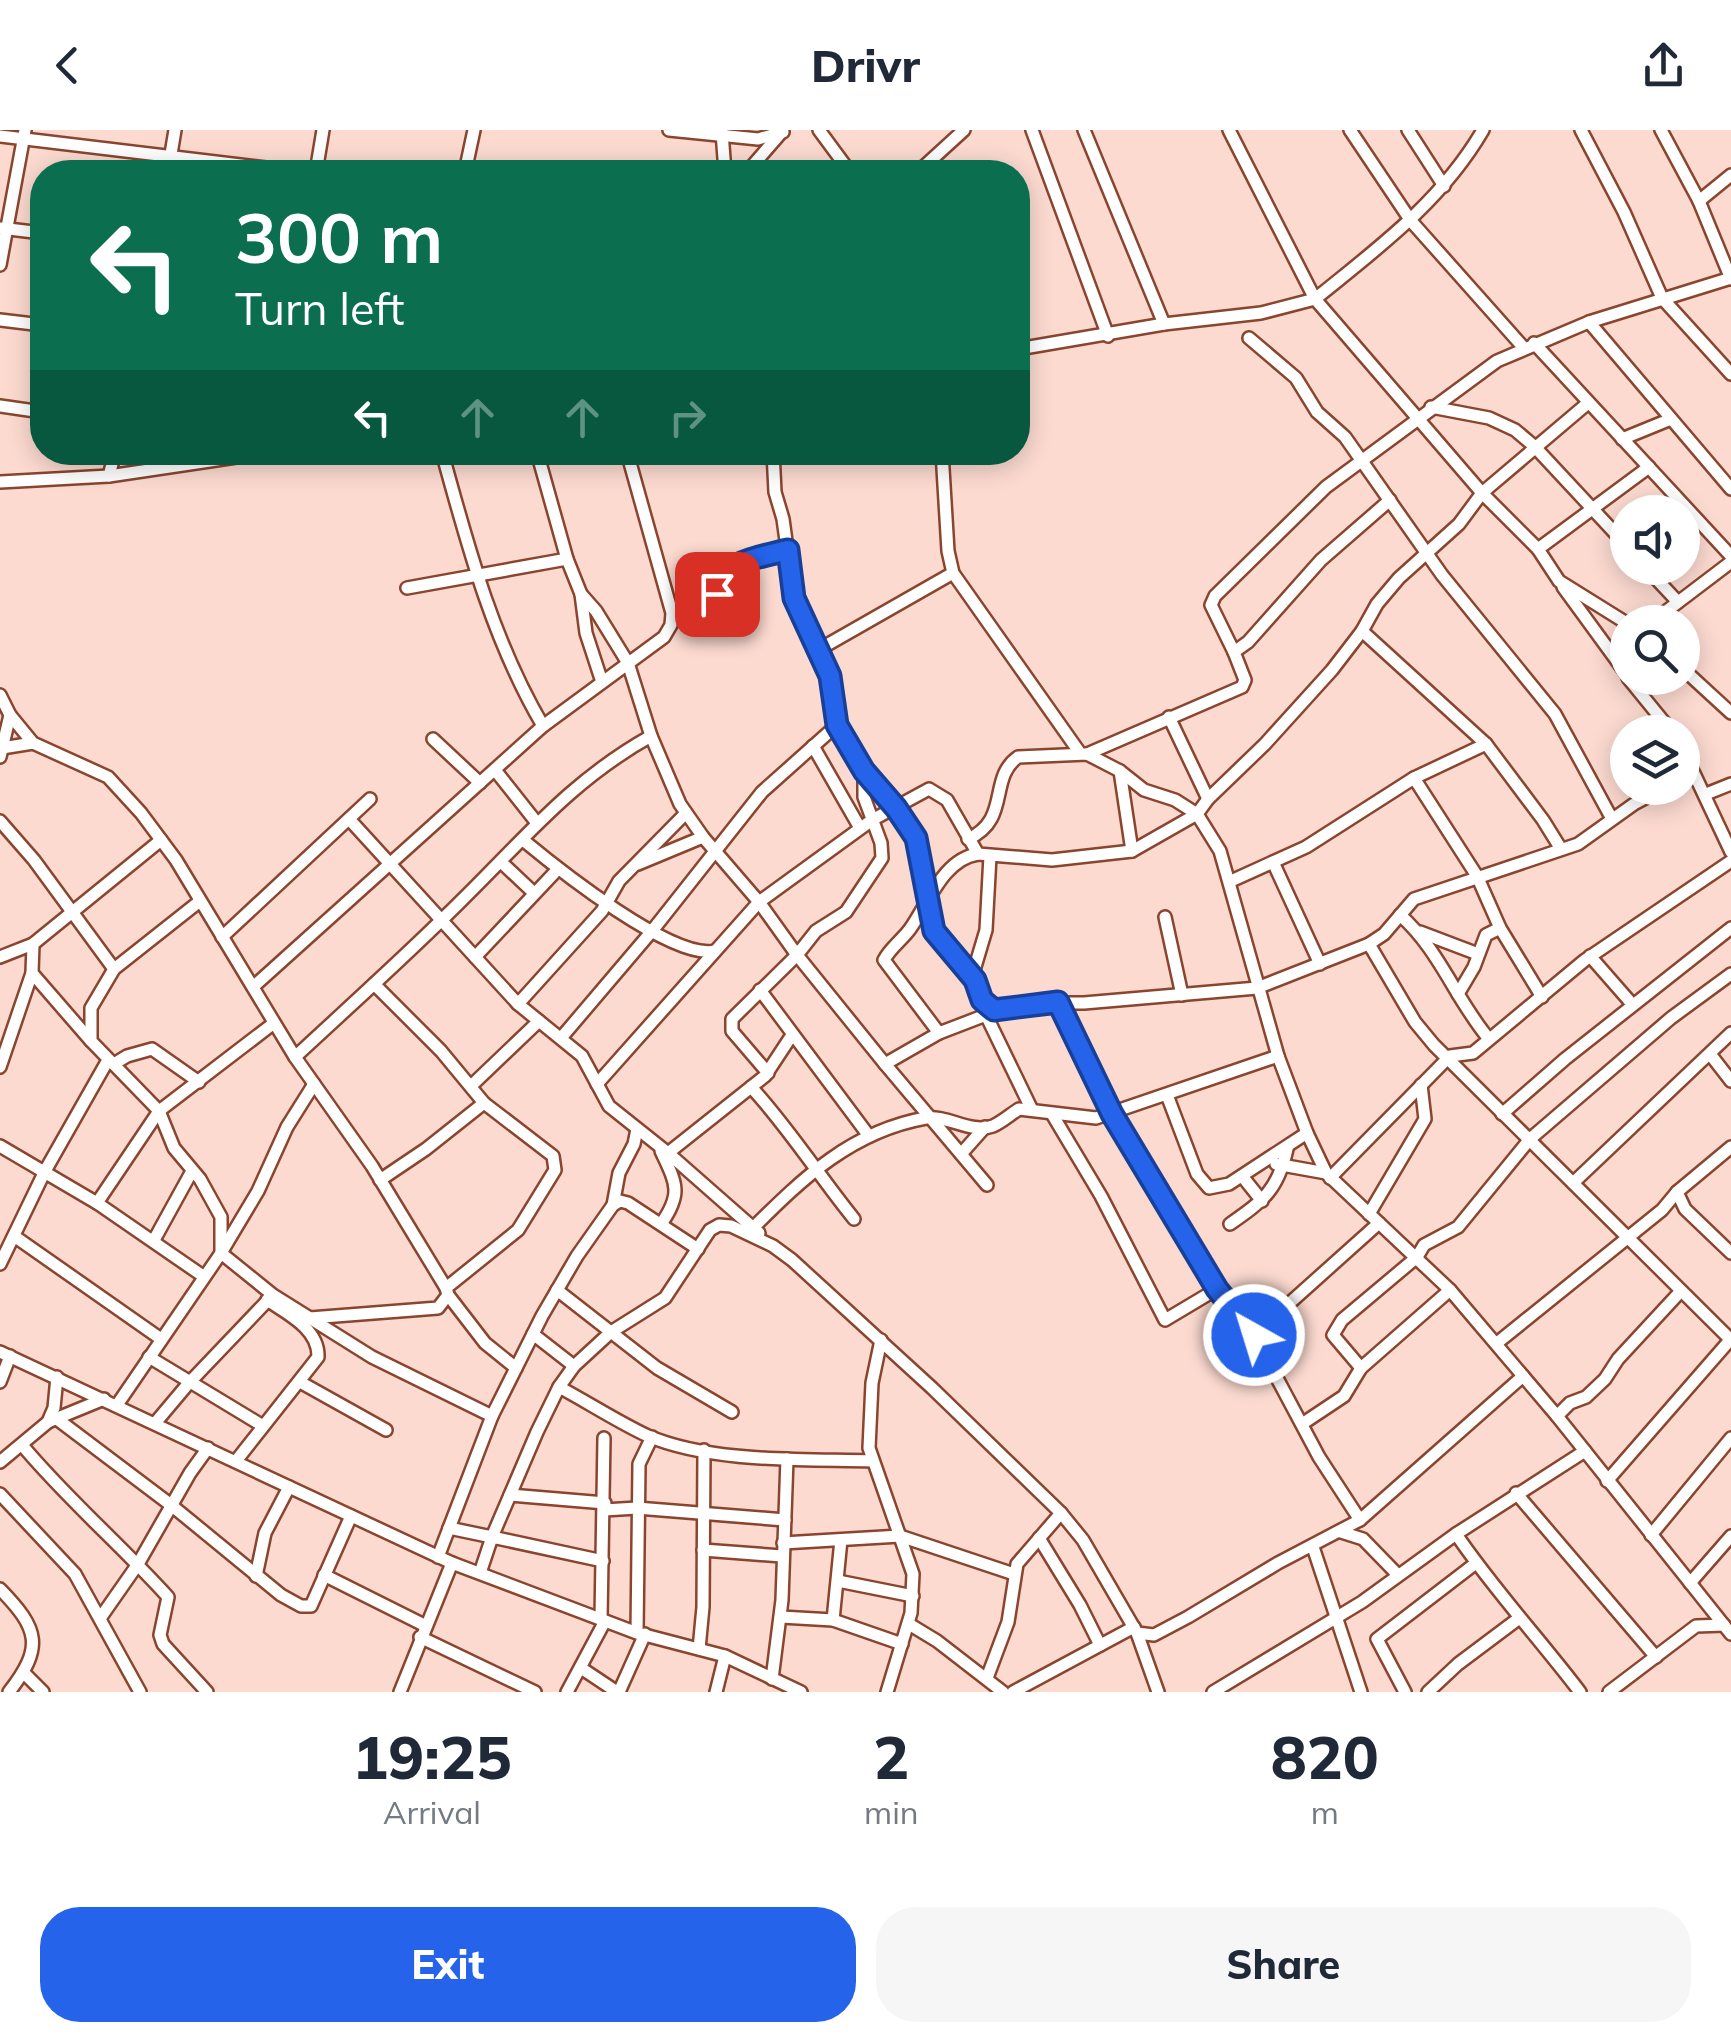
<!DOCTYPE html>
<style>
body{margin:0;font-family:Mulish,sans-serif;background:#f6f6f7;color:#1f2937;height:100vh;display:flex;flex-direction:column;font-size:38px;white-space:nowrap}
*{box-sizing:border-box;margin:0}
p{font-size:32px;color:#747a83}
.icon{flex:none;width:55px;height:55px;fill:none;stroke:currentColor;stroke-width:2;stroke-linecap:round;stroke-linejoin:round}
.map{position:relative;height:1562px;overflow:hidden}
.side{display:flex;flex-direction:column;background:#fff;flex:1}
.side>*{flex:none}
.banner{position:absolute;left:30px;top:30px;width:1000px;height:305px;border-radius:40px;box-shadow:0 5px 25px #0003;background:#0b6e4f;color:#fff;overflow:hidden}
.tools{position:absolute;left:1610px;top:365px;display:grid;gap:20px}
.tools a{display:grid;place-items:center;width:90px;height:90px;border-radius:50%;background:#fff;box-shadow:0 5px 25px #0003;font-size:50px}
.pin{position:absolute;display:grid;place-items:center;width:85px;height:85px;color:#fff;margin:-42px;border-radius:20px;box-shadow:0 5px 15px #0006}
.me{position:absolute;width:110px;margin:-55px;rotate:321deg;stroke-linejoin:round;filter:drop-shadow(0 0 8px #0008)}
.turn{display:flex;align-items:center;gap:35px;height:210px;padding:0 40px;font-size:45px}
.turn .icon{width:130px;height:130px;stroke-width:2.5}
.turn b{display:block;font-size:70px;line-height:85px}
.lanes{display:flex;align-items:center;height:95px;padding:0 40px;background:#0003;justify-content:center;gap:50px;direction:ltr}
.lanes .off{opacity:.35}
.eta{display:flex;justify-content:space-evenly;align-items:center;height:170px;text-align:center}
.eta b{font-size:60px;font-weight:800;line-height:70px}
.cta{display:flex;gap:20px;margin-top:auto;padding:20px 40px}
.cta a{flex:1;height:115px;border-radius:40px;background:#2563eb;color:#fff;font-size:40px;font-weight:800;line-height:115px;text-align:center}
.cta a+a{background:#f6f6f7;color:#1f2937}
header{display:flex;justify-content:space-between;align-items:center;height:130px;padding:0 40px;background:#fff;font-size:45px;font-weight:800}
.map>svg:first-child{display:block}
.lines{fill:none;stroke-linecap:round;stroke-linejoin:round}
.minor-casing{stroke:#8a452f;stroke-width:16}
.minor{stroke:#fff;stroke-width:11}
.route-casing{stroke:#184099;stroke-width:25}
.route{stroke:#2563eb;stroke-width:18}
</style>
<header><svg class="icon" aria-label="back" viewBox="0 0 24 24"><path d="M15 5l-7 7 7 7"/></svg>Drivr<svg class="icon" aria-label="share" viewBox="0 0 24 24"><path d="M12 15V3M7 8l5-5 5 5M5 13v7h14v-7"/></svg></header>
<div class="map">
<svg width="1731" height="1562" viewBox="0 0 1731 1562">
<rect width="100%" height="100%" fill="#fcdad0"/>
<g class="lines">
<defs>
<g id="minor">
<polyline points="669,0 758,9 783,2"/>
<polyline points="819,0 850,42"/>
<polyline points="1032,0 1108,206"/>
<polyline points="1084,0 1164,194"/>
<path d="M1229,0L1315,169C1378,118 1441,72 1483,0"/>
<polyline points="1350,0 1411,91 1524,218"/>
<polyline points="1408,0 1444,56"/>
<polyline points="1581,0 1624,82 1662,168 1731,244"/>
<polyline points="1661,0 1699,71 1731,149"/>
<polyline points="722,2 725,42"/>
<polyline points="0,6 300,42"/>
<polyline points="168,42 175,0"/>
<polyline points="316,42 323,0"/>
<polyline points="465,42 474,0"/>
<polyline points="747,42 780,4"/>
<polyline points="918,42 964,0"/>
<polyline points="1699,71 1731,45"/>
<polyline points="0,98 42,103"/>
<polyline points="0,135 25,0"/>
<polyline points="0,190 42,195"/>
<polyline points="1589,192 1731,359"/>
<polyline points="1249,208 1296,248 1317,282 1345,307 1442,445 1555,584 1612,689"/>
<polyline points="1534,213 1731,426"/>
<polyline points="1018,219 1164,194 1261,183 1315,169 1482,363 1538,419 1559,451 1628,494"/>
<polyline points="0,276 42,282"/>
<polyline points="1431,277 1489,288 1515,300 1534,316 1628,417"/>
<polyline points="1622,309 1671,289"/>
<path d="M442,322C468,417 493,511 543,596"/>
<polyline points="537,322 567,429 581,464 586,503 602,552"/>
<polyline points="773,322 775,362 783,389 794,469 829,545 837,595 864,641 896,678 916,708 934,801 975,850 982,870 995,879 1003,880"/>
<polyline points="942,322 948,421 953,443 1080,623"/>
<polyline points="109,346 115,322"/>
<polyline points="0,352 109,346 270,322"/>
<polyline points="1538,419 1649,337"/>
<polyline points="1646,438 1678,472"/>
<polyline points="1563,457 1628,546"/>
<polyline points="407,458 567,429"/>
<polyline points="581,464 596,481 628,533 651,606 680,674 703,707 759,772 797,825 885,934 987,1055"/>
<polyline points="1652,492 1731,432"/>
<polyline points="722,497 717,464 723,443 757,427 788,420"/>
<polyline points="1362,501 1486,614 1543,690 1561,719"/>
<polyline points="818,520 953,443"/>
<polyline points="1234,522 1211,475 1215,466 1326,357 1497,231 1589,192 1731,148"/>
<polyline points="1682,538 1731,583"/>
<polyline points="1628,548 1672,602"/>
<polyline points="0,565 10,585 33,613 108,647 141,683 176,730 295,927 372,1036 446,1158"/>
<polyline points="1169,587 1208,669"/>
<polyline points="433,609 480,653"/>
<polyline points="813,616 860,698"/>
<polyline points="2,618 33,613"/>
<polyline points="1682,618 1731,722"/>
<polyline points="1087,624 1242,557 1245,550 1234,522 1248,512 1321,430 1390,370"/>
<polyline points="0,627 10,585"/>
<polyline points="495,640 537,693"/>
<polyline points="1120,641 1132,721"/>
<polyline points="1414,648 1477,746 1500,798 1542,867"/>
<polyline points="1706,664 1731,654"/>
<polyline points="349,689 518,874 582,926 609,976 668,1023 759,1103"/>
<polyline points="0,691 34,730 114,839"/>
<path d="M968,709C1011,690 988,648 1018,627L1087,624L1120,641L1144,660L1175,670L1197,684L1220,721L1278,926L1307,1003L1326,1043L1450,1160L1557,1286L1731,1504"/>
<path d="M523,710C558,739 672,830 715,821"/>
<polyline points="501,732 534,763"/>
<polyline points="1273,732 1320,834"/>
<polyline points="638,734 703,707"/>
<polyline points="1231,751 1306,717 1414,648 1486,614"/>
<polyline points="200,771 114,839 91,878 91,911 159,981 174,1018 200,1049 221,1087 221,1123 273,1165 372,1227 492,1286"/>
<path d="M1400,785C1439,819 1456,870 1489,909"/>
<polyline points="1165,787 1182,865"/>
<polyline points="1420,802 1478,824"/>
<polyline points="222,807 370,669"/>
<polyline points="1369,814 1415,892 1434,915 1731,1210"/>
<polyline points="1590,826 1632,874"/>
<polyline points="0,827 33,814 161,710"/>
<polyline points="475,827 558,739"/>
<polyline points="32,843 91,911"/>
<polyline points="972,847 986,800 990,726"/>
<polyline points="253,857 543,596 664,507 671,495 672,483 627,322"/>
<polyline points="760,860 869,1006"/>
<polyline points="1458,864 1474,837 1486,805 1500,798"/>
<polyline points="1058,872 1112,984 1217,1159 1254,1205 1319,1327 1360,1390"/>
<polyline points="518,874 602,781 619,751 686,683"/>
<polyline points="986,885 1031,978"/>
<path d="M939,903L884,830C890,818 902,810 910,799C928,774 943,729 978,724"/>
<polyline points="561,908 652,801 762,662 837,595"/>
<polyline points="1710,924 1731,951"/>
<path d="M295,927C351,875 408,824 462,770C525,708 572,650 651,606"/>
<polyline points="114,934 127,926 152,919 199,952"/>
<polyline points="885,934 939,903 991,883 1039,873 1084,873 1257,858 1369,814 1384,804 1414,769 1578,714 1634,674 1664,658"/>
<polyline points="0,937 32,843 33,814"/>
<polyline points="768,943 732,901 732,889 797,825 816,801 846,782 882,728 881,713 864,667 864,641"/>
<polyline points="597,954 759,772 872,690 929,659 947,670 978,724 1052,730 1132,721 1197,684 1208,669 1265,614 1332,540 1362,501 1377,474 1399,448 1459,394 1482,363 1588,273"/>
<polyline points="471,956 539,891"/>
<path d="M751,957C789,998 819,1046 854,1089"/>
<polyline points="1167,965 1197,1044 1209,1058 1229,1054 1307,1003"/>
<polyline points="1052,984 1101,1066 1165,1190 1217,1159"/>
<polyline points="1502,984 1565,929 1731,798"/>
<polyline points="0,1016 97,1073 203,1146"/>
<path d="M661,1021C676,1053 683,1063 661,1094"/>
<polyline points="668,1023 765,946 792,905"/>
<polyline points="961,1024 985,997"/>
<polyline points="1276,1034 1326,1043"/>
<polyline points="1242,1046 1262,1071"/>
<polyline points="1330,1048 1450,926 1473,923 1585,830 1731,731"/>
<polyline points="380,1050 426,1019 484,973"/>
<polyline points="1573,1053 1731,903"/>
<polyline points="1677,1062 1685,1079 1731,1123"/>
<polyline points="97,1073 159,981 274,893"/>
<polyline points="613,1075 620,1071 628,1073 698,1119"/>
<polyline points="1369,1084 1425,989 1421,955"/>
<path d="M1230,1094C1263,1071 1278,1060 1287,1019"/>
<path d="M753,1098C803,1048 852,1001 926,988C948,985 971,1004 993,996C1002,992 1011,984 1019,979L1096,988L1278,926"/>
<polyline points="14,1106 161,1209"/>
<polyline points="154,1110 192,1041"/>
<polyline points="0,1134 45,1041 108,930"/>
<polyline points="557,1160 657,1238 732,1282"/>
<polyline points="448,1165 485,1213 516,1238"/>
<polyline points="310,1188 438,1178 448,1165 446,1158 518,1100 555,1040 553,1026 484,973 441,921 374,854"/>
<polyline points="533,1204 574,1236"/>
<polyline points="1254,1205 1379,1093"/>
<polyline points="881,1210 872,1253 869,1318 913,1444 911,1483 887,1562"/>
<polyline points="1497,1213 1662,1080 1677,1062 1731,1017"/>
<polyline points="0,1222 452,1433 637,1503 725,1526 801,1562"/>
<polyline points="149,1227 263,1296"/>
<polyline points="1361,1238 1333,1205 1342,1190 1417,1127 1424,1115 1458,1097 1530,1009 1671,888 1731,844"/>
<polyline points="0,1252 10,1226"/>
<polyline points="300,1252 386,1300"/>
<path d="M559,1257C589,1273 618,1292 648,1306C712,1333 803,1329 872,1331"/>
<polyline points="117,1275 221,1123 258,1061 287,997 314,954"/>
<polyline points="1557,1286 1570,1273 1586,1267 1605,1249 1618,1229 1680,1162"/>
<polyline points="57,1289 171,1375 281,1465 301,1476 311,1476 351,1386"/>
<polyline points="48,1292 54,1278 57,1247"/>
<polyline points="156,1292 188,1254 270,1168"/>
<polyline points="1302,1294 1344,1266 1361,1238 1450,1160"/>
<path d="M22,1315C67,1369 121,1415 168,1467L160,1505L163,1514L207,1562"/>
<path d="M236,1331L318,1227C319,1199 288,1184 267,1170"/>
<polyline points="0,1332 48,1292 104,1269"/>
<polyline points="1607,1351 1730,1210"/>
<polyline points="1516,1363 1656,1527"/>
<polyline points="0,1364 75,1444 140,1562"/>
<polyline points="510,1365 605,1373"/>
<polyline points="604,1380 637,1378 785,1390"/>
<polyline points="449,1398 492,1407 537,1302 559,1257 574,1236 611,1202 665,1168 710,1100 719,1095 731,1096 773,1116 792,1130 932,1258 1061,1383 1083,1410 1137,1503 1158,1562"/>
<polyline points="1341,1402 1363,1409 1398,1445"/>
<path d="M1456,1404C1494,1460 1539,1508 1580,1562"/>
<polyline points="1651,1405 1731,1308"/>
<polyline points="1039,1408 1080,1475 1100,1515"/>
<polyline points="783,1413 900,1406 1014,1444"/>
<polyline points="1313,1417 1361,1562"/>
<polyline points="703,1420 782,1426"/>
<polyline points="438,1427 492,1286 542,1186 577,1126 613,1075 619,1043 634,1014 637,999"/>
<polyline points="480,1443 492,1407 603,1431"/>
<polyline points="324,1445 424,1495"/>
<polyline points="256,1446 265,1403 289,1357"/>
<polyline points="838,1451 913,1466"/>
<polyline points="1690,1453 1731,1406"/>
<path d="M0,1459C39,1499 44,1517 9,1562"/>
<polyline points="101,1487 138,1434 190,1343 208,1318"/>
<polyline points="781,1487 833,1490 902,1514"/>
<polyline points="601,1489 604,1308"/>
<polyline points="833,1490 841,1410"/>
<polyline points="909,1494 937,1511 1003,1562"/>
<polyline points="637,1503 639,1334 652,1307"/>
<polyline points="1137,1503 1154,1505 1188,1487 1278,1433 1360,1390 1523,1246"/>
<polyline points="420,1507 535,1562"/>
<polyline points="699,1519 703,1477 704,1320"/>
<polyline points="581,1538 617,1562"/>
<polyline points="24,1543 43,1562"/>
<polyline points="987,1548 1008,1492 1017,1434 1061,1383"/>
<polyline points="772,1549 782,1470 787,1329"/>
<polyline points="400,1562 452,1433"/>
<polyline points="567,1562 605,1491"/>
<polyline points="619,1562 645,1504"/>
<polyline points="716,1562 725,1526"/>
<polyline points="1013,1562 1134,1497"/>
<polyline points="1213,1562 1362,1472 1456,1404 1585,1321"/>
<polyline points="1405,1562 1377,1509 1476,1433"/>
<polyline points="1428,1562 1458,1534 1518,1489"/>
<polyline points="1609,1562 1696,1496 1724,1495"/>
</g>
</defs>
<use href="#minor" class="minor-casing"/>
<use href="#minor" class="minor"/>
</g>
<g class="lines">
<defs>
<path id="route" d="M717,464C720,431 760,427 788,420L794,468L830,546L837,595L864,641L896,678L916,708L934,801L975,850L982,870L994,880L1058,872L1112,984L1217,1159L1254,1205"/>
</defs>
<use href="#route" class="route-casing"/>
<use href="#route" class="route"/>
</g>
</svg>
<div class="tools">
<a><svg class="icon" aria-label="sound" viewBox="0 0 24 24"><path d="M4 9h4l5-4v14l-5-4H4zM17 9q2 3 0 6"/></svg></a>
<a><svg class="icon" aria-label="search" viewBox="0 0 24 24"><circle cx="10" cy="10" r="6"/><path d="M15 15l6 6"/></svg></a>
<a><svg class="icon" aria-label="layers" viewBox="0 0 24 24"><path d="M12 4l9 5-9 5-9-5zM3 14l9 5 9-5"/></svg></a>
</div>
<div class="pin" style="left:717px;top:464px;background:#d93025"><svg class="icon" aria-label="arrive" viewBox="0 0 24 24"><path d="M6 21V4h12l-3 4 3 4H6"/></svg></div>
<svg class="me" style="left:1254px;top:1205px" viewBox="-20 -20 40 40"><circle r="17" fill="#2563eb" stroke="#fff" stroke-width="3"/><path d="M0-11L8 9 0 5-8 9z" fill="#fff"/></svg>
<div class="banner">
<div class="turn"><svg class="icon" aria-label="left" viewBox="0 0 24 24"><path d="M17 20v-9H6M10 6l-5 5 5 5"/></svg><div><b>300 m</b>Turn left</div></div>
<div class="lanes"><svg class="icon" aria-label="left" viewBox="0 0 24 24"><path d="M17 20v-9H6M10 6l-5 5 5 5"/></svg><svg class="icon off" aria-label="ahead" viewBox="0 0 24 24"><path d="M12 20V5M6 11l6-6 6 6"/></svg><svg class="icon off" aria-label="ahead" viewBox="0 0 24 24"><path d="M12 20V5M6 11l6-6 6 6"/></svg><svg class="icon off" aria-label="right" viewBox="0 0 24 24"><path d="M7 20v-9h11M14 6l5 5-5 5"/></svg></div>
</div>
</div>
<section class="side">
<div class="eta">
<div><b>19:25</b><p>Arrival</p></div>
<div><b>2</b><p>min</p></div>
<div><b>820</b><p>m</p></div>
</div>
<div class="cta"><a>Exit</a><a>Share</a></div>
</section>
